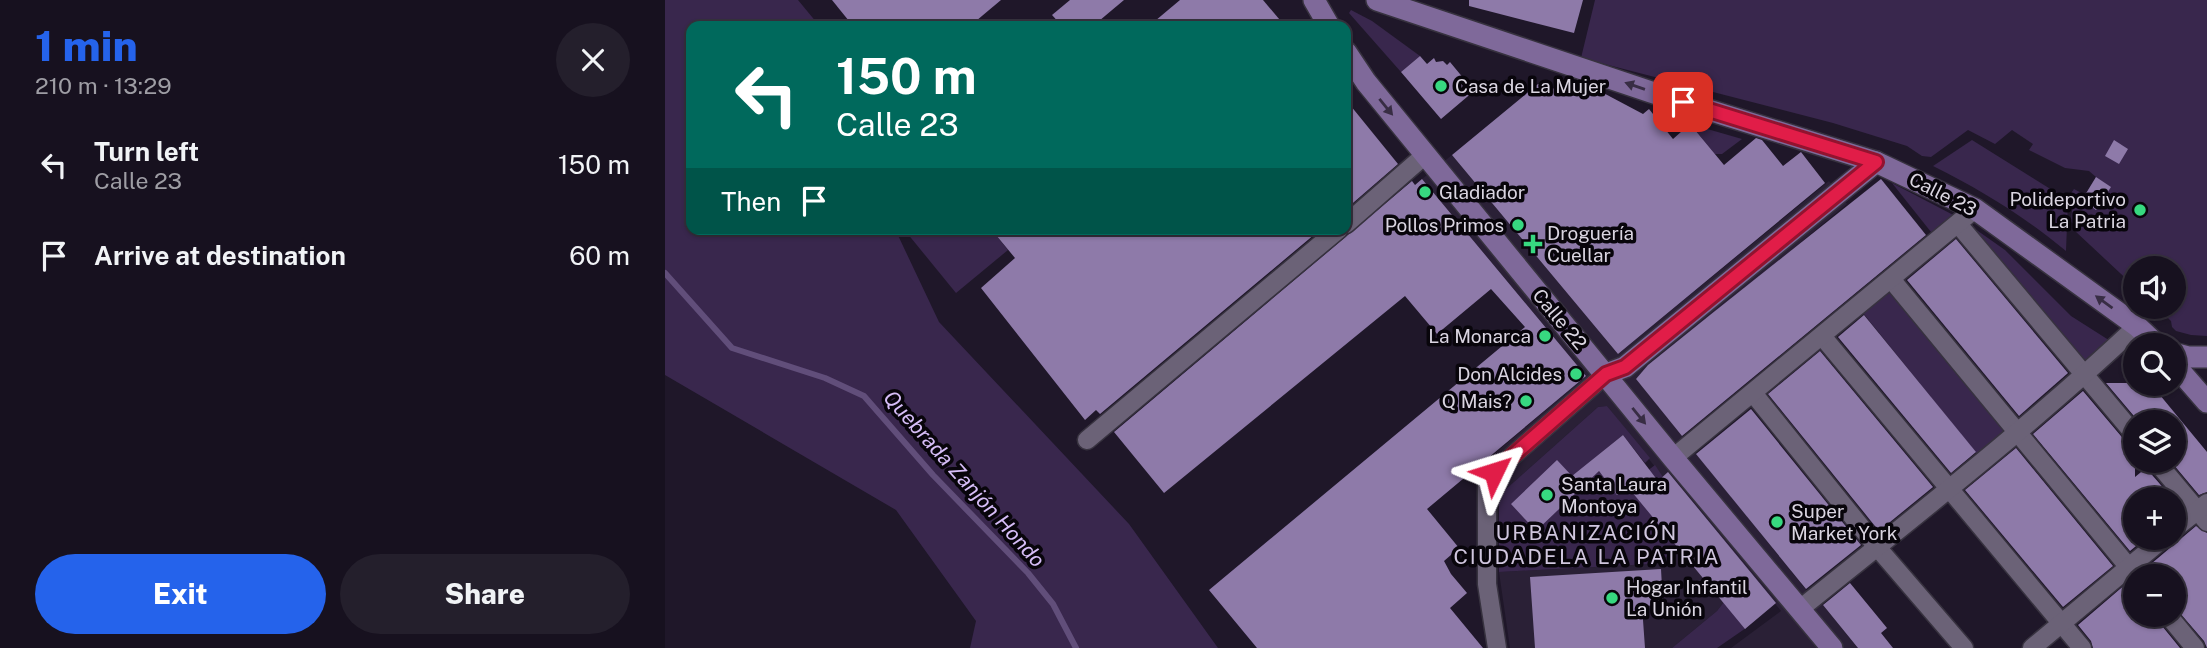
<!DOCTYPE html>
<meta charset="utf-8">
<style>
body{margin:0;font-family:"Public Sans",sans-serif;background:#241f2c;color:#f1f3f6;height:100vh;display:flex;flex-direction:column;font-size:26px;white-space:nowrap}
*{box-sizing:border-box;margin:0}
p{font-size:23px;color:#9e9da4}
.icon{flex:none;width:38px;height:38px;fill:none;stroke:currentColor;stroke-width:2;stroke-linecap:round;stroke-linejoin:round}
.map{position:relative;flex:1;overflow:hidden}
.side{display:flex;flex-direction:column;background:#17111f;width:665px}
.side>*{flex:none}
.banner{position:absolute;left:21px;top:21px;width:665px;height:214px;border-radius:14px;box-shadow:0 2px 5px #0004,0 0 0 2px #36313d;background:#00695c;color:#fff;overflow:hidden}
.fabs{position:absolute;left:1458px;top:256px;display:grid;gap:14px}
.fabs a{display:grid;place-items:center;width:63px;height:63px;border-radius:50%;background:#17111f;box-shadow:0 2px 5px #0004,0 0 0 2px #36313d;font-size:35px}
.pin{position:absolute;display:grid;place-items:center;width:60px;height:60px;color:#fff;margin:-30px;border-radius:14px;box-shadow:0 4px 10px #0006}
.me{position:absolute;width:77px;margin:-38px;rotate:49deg;stroke-linejoin:round;filter:drop-shadow(0 0 5px #0008)}
.turn{display:flex;align-items:center;gap:24px;height:147px;padding:0 35px;font-size:32px}
.turn .icon{width:91px;height:91px;stroke-width:2.5}
.turn b{display:block;font-size:49px;line-height:60px}
.then{display:flex;align-items:center;height:66px;padding:0 35px;background:#0003;gap:14px;font-size:26px}
.round{display:grid;place-items:center;flex:none;width:74px;height:74px;border-radius:37px;background:#241f2c}
.summary{display:flex;align-items:center;justify-content:space-between;height:119px;padding:0 35px}
h1{font-size:42px;font-weight:800;line-height:52px;color:#2563eb}
.cta{display:flex;gap:14px;margin-top:auto;padding:14px 35px}
.cta a{flex:1;height:80px;border-radius:42px;background:#2563eb;color:#fff;font-size:28px;font-weight:800;line-height:80px;text-align:center}
.cta a+a{background:#241f2c;color:#f1f3f6}
ul{padding:0;list-style:none}
li{display:flex;align-items:center;gap:21px;height:91px;padding:0 35px}
li div{flex:1}
li b{display:block;font-size:26px}
li em{font-style:normal}
main{display:flex;flex:1;min-height:0}
.map>svg:first-child{display:block}
.built{fill:#2a2036}
.green{fill:#39274d}
.lines{fill:none;stroke-linecap:round;stroke-linejoin:round}
.stream{stroke:#614e7a;stroke-width:6}
.building{fill:#8e7aa9}
.street-casing{stroke:#37323f;stroke-width:21}
.secondary-casing{stroke:#37323f;stroke-width:24}
.street{stroke:#6b6277;stroke-width:18}
.secondary{stroke:#7f699a;stroke-width:21}
.oneway{fill:#382d44}
.route-casing{stroke:#92132f;stroke-width:18}
.route{stroke:#e11d48;stroke-width:12}
.poi-dot{fill:#37d880;stroke:#08050b;stroke-width:2.5}
.labels{text-anchor:middle;stroke-width:7;stroke-linejoin:round;paint-order:stroke}
.poi-label{font-size:19px;fill:#dad5e1;stroke:#08050b;text-anchor:start}
.street-label{font-size:19px;fill:#dad5e1;stroke:#08050b}
.water-label{font-size:21px;font-style:italic;fill:#d6bdf7;stroke:#08050b}
.neighbourhood-label{font-size:21px;letter-spacing:2px;fill:#d0c6de;stroke:#08050b}
</style>
<main>
<section class="side">
<div class="summary"><div><h1>1 min</h1><p>210 m · 13:29</p></div><a class="round"><svg class="icon" aria-label="close" viewBox="0 0 24 24"><path d="M6 6l12 12M18 6L6 18"/></svg></a></div>
<ul>
<li><svg class="icon" aria-label="left" viewBox="0 0 24 24"><path d="M17 20v-9H6M10 6l-5 5 5 5"/></svg><div><b>Turn left</b><p>Calle 23</p></div><em>150 m</em></li>
<li><svg class="icon" aria-label="arrive" viewBox="0 0 24 24"><path d="M6 21V4h12l-3 4 3 4H6"/></svg><div><b>Arrive at destination</b></div><em>60 m</em></li>
</ul>
<div class="cta"><a>Exit</a><a>Share</a></div>
</section>
<div class="map">
<svg width="1542" height="648" viewBox="0 0 1542 648">
<rect width="100%" height="100%" fill="#1f1729"/>
<g class="built">
<polygon points="787,155 953,354 1164,181 1182,204 971,379 1142,591 1145,589 1193,648 1066,648 1116,611 1003,473 998,477 942,406 933,407 841,489 821,461 921,376 757,179"/>
<polygon points="1016,550 1059,602 1052,611 1007,648 845,648 834,572 986,564"/>
</g>
<g class="green">
<polygon points="0,0 133,0 152,23 148,26 26,26 26,229 230,229 274,322 464,524 553,648 305,648 311,621 231,510 0,375"/>
<polygon points="930,0 1542,0 1542,336 1526,335 1511,331 1507,327 1506,321 1491,306 1508,306 1508,268 1470,268 1470,287 1410,231 1413,228 1406,222 1408,199 1404,196 1409,189 1420,195 1431,177 1424,171 1400,168 1364,150 1368,144 1347,130 1330,144 1303,130 1266,157 1257,156 1242,146 1168,123 916,58"/>
<polygon points="686,10 707,21 755,56 736,72 684,13"/>
<polygon points="1025,124 1077,139 1057,154 1050,154"/>
<path d="M1307,140L1403,200L1401,251C1359,216 1316,190 1268,166Z"/>
<polygon points="1227,183 1294,218 1270,237"/>
<polygon points="1303,224 1340,250 1406,316 1450,344 1419,369"/>
<polygon points="246,229 326,229 343,250 291,293 242,233"/>
<polygon points="1228,289 1342,429 1312,454 1198,313"/>
<polygon points="942,406 985,458 980,463 958,435 926,461 952,494 990,465 998,477 973,498 1016,550 986,564 834,572 834,504 841,489 933,407"/>
<polygon points="1059,602 1081,628 1052,648 1007,648 1052,611"/>
</g>
<g class="lines">
<polyline class="stream" points="0,273 67,348 160,378 199,396 268,475 363,573 388,604 411,648"/>
</g>
<g class="building">
<polygon points="167,0 336,0 305,26 188,26"/>
<polygon points="405,0 459,0 428,26 397,26 387,15"/>
<polygon points="515,0 598,0 620,26 484,26"/>
<polygon points="804,0 918,0 909,33 804,6"/>
<polygon points="755,56 762,64 769,58 771,62 778,61 782,65 785,62 809,91 776,119 736,72"/>
<polygon points="873,84 918,97 929,88 978,114 984,109 1008,139 1025,124 1059,165 1091,138 1097,140 1118,166 1136,152 1160,183 953,354 787,155"/>
<polygon points="681,100 733,164 681,209"/>
<polygon points="1449,140 1463,149 1454,164 1440,156"/>
<polygon points="1431,177 1446,187 1431,210 1417,200"/>
<polygon points="757,179 921,376 762,509 794,548 779,561 786,574 802,593 785,608 818,648 592,648 544,590 860,327 826,289 772,334 740,296 499,493 449,432 747,181 750,185"/>
<polygon points="1216,179 1261,235 1017,436 971,379 983,365 1045,315"/>
<polygon points="326,229 656,229 435,414 431,410 420,420 316,288 350,258"/>
<polygon points="1291,239 1403,373 1354,416 1242,280"/>
<polygon points="1199,315 1311,452 1286,473 1173,337"/>
<polygon points="1155,351 1268,487 1214,531 1103,394"/>
<polygon points="1441,383 1485,383 1542,452 1542,492 1534,495 1508,464 1508,422 1474,422"/>
<polygon points="1418,391 1461,442 1470,446 1470,477 1481,468 1508,499 1470,499 1470,537 1482,537 1465,551 1368,434"/>
<polygon points="1086,409 1196,545 1141,589 1031,454"/>
<polygon points="958,435 993,481 1003,472 1111,603 1080,629 962,486 952,495 934,471 871,531 846,504 892,460 907,476"/>
<polygon points="1351,448 1448,566 1398,607 1300,490"/>
<polygon points="1531,526 1542,533 1542,648 1539,641 1508,605 1508,576 1482,576 1480,569"/>
<polygon points="996,569 998,605 977,606 980,648 870,648 865,577"/>
<polygon points="1185,583 1222,628 1216,633 1228,648 1193,648 1158,605"/>
<polygon points="1462,583 1470,587 1470,614 1491,614 1493,621 1515,648 1428,648 1426,641 1413,625"/>
</g>
<g class="lines">
<defs>
<g id="street">
<polyline points="681,224 760,155"/>
<polyline points="1293,224 1470,435"/>
<polyline points="1226,279 1471,576"/>
<polyline points="1157,336 1417,648"/>
<polyline points="1088,393 1212,547 1299,648"/>
<polyline points="422,440 674,229"/>
<polyline points="1008,458 1310,209"/>
<polyline points="1490,460 1542,522"/>
<polyline points="1508,530 1542,503"/>
<path d="M1135,609C1249,517 1365,427 1472,326"/>
<polyline points="1502,614 1530,648"/>
<polyline points="832,648 822,584 822,485 829,472 941,374"/>
<polyline points="1367,648 1500,537"/>
</g>
<g id="secondary">
<polyline points="649,0 664,26"/>
<polyline points="712,0 992,94 1211,162 1310,209 1472,326 1492,345"/>
<polyline points="681,52 701,82 1008,458 1167,648"/>
<polyline points="1508,353 1523,357 1542,357"/>
<polyline points="1508,363 1542,402"/>
<polyline points="941,374 960,367 1211,162"/>
</g>
</defs>
<use href="#street" class="street-casing"/>
<use href="#secondary" class="secondary-casing"/>
<use href="#street" class="street"/>
<use href="#secondary" class="secondary"/>
</g>
<defs><path id="oneway-solid" d="M-6-.8H1V-3.2L6.5 0L1 3.2V.8H-6Z" transform="scale(1.75)"/></defs>
<g class="oneway">
<use href="#oneway-solid" transform="translate(970 86) rotate(-161)"/>
<use href="#oneway-solid" transform="translate(721 107) rotate(51)"/>
<use href="#oneway-solid" transform="translate(1439 302) rotate(-144)"/>
<use href="#oneway-solid" transform="translate(974 416) rotate(51)"/>
</g>
<g class="lines">
<defs>
<polyline id="route" points="829,472 941,374 960,367 1211,162 1018,102"/>
</defs>
<use href="#route" class="route-casing"/>
<use href="#route" class="route"/>
</g>
<g class="poi-dot">
<circle cx="776" cy="86" r="7"/>
<circle cx="760" cy="192" r="7"/>
<circle cx="1475" cy="210" r="7"/>
<circle cx="853" cy="225" r="7"/>
<path d="M864.5 233.5h7v7h7v7h-7v7h-7v-7h-7v-7h7z"/>
<circle cx="880" cy="336" r="7"/>
<circle cx="911" cy="374" r="7"/>
<circle cx="861" cy="401" r="7"/>
<circle cx="882" cy="495" r="7"/>
<circle cx="1112" cy="522" r="7"/>
<circle cx="947" cy="598" r="7"/>
</g>
<g class="labels">
<g class="poi-label">
<text x="790" y="93">Casa de La Mujer</text>
<text x="774" y="199">Gladiador</text>
<text x="1461" y="206" text-anchor="end">Polideportivo<tspan x="1461" dy="22">La Patria</tspan></text>
<text x="839" y="232" text-anchor="end">Pollos Primos</text>
<text x="882" y="240">Droguería<tspan x="882" dy="22">Cuellar</tspan></text>
<text x="866" y="343" text-anchor="end">La Monarca</text>
<text x="897" y="381" text-anchor="end">Don Alcides</text>
<text x="847" y="408" text-anchor="end">Q Mais?</text>
<text x="896" y="491">Santa Laura<tspan x="896" dy="22">Montoya</tspan></text>
<text x="1126" y="518">Super<tspan x="1126" dy="22">Market York</tspan></text>
<text x="961" y="594">Hogar Infantil<tspan x="961" dy="22">La Unión</tspan></text>
</g>
<g class="street-label">
<text transform="translate(1278 194) rotate(27)" y="7">Calle 23</text>
<text transform="translate(895 319) rotate(50)" y="7">Calle 22</text>
</g>
<g class="water-label">
<text transform="translate(299 479) rotate(48)" y="7">Quebrada Zanjón Hondo</text>
</g>
<g class="neighbourhood-label">
<text x="922" y="540">URBANIZACIÓN<tspan x="922" dy="24">CIUDADELA LA PATRIA</tspan></text>
</g>
</g>
</svg>
<div class="fabs">
<a><svg class="icon" aria-label="sound" viewBox="0 0 24 24"><path d="M4 9h4l5-4v14l-5-4H4zM17 9q2 3 0 6"/></svg></a>
<a><svg class="icon" aria-label="search" viewBox="0 0 24 24"><circle cx="10" cy="10" r="6"/><path d="M15 15l6 6"/></svg></a>
<a><svg class="icon" aria-label="layers" viewBox="0 0 24 24"><path d="M12 4l9 5-9 5-9-5zM3 14l9 5 9-5"/></svg></a>
<a>+</a>
<a>−</a>
</div>
<div class="pin" style="left:1018px;top:102px;background:#d93025"><svg class="icon" aria-label="arrive" viewBox="0 0 24 24"><path d="M6 21V4h12l-3 4 3 4H6"/></svg></div>
<svg class="me" style="left:829px;top:472px" viewBox="-20 -20 40 40"><path d="M0-17L14 15 0 8-14 15z" fill="#e11d48" stroke="#fff" stroke-width="4"/></svg>
<div class="banner">
<div class="turn"><svg class="icon" aria-label="left" viewBox="0 0 24 24"><path d="M17 20v-9H6M10 6l-5 5 5 5"/></svg><div><b>150 m</b>Calle 23</div></div>
<div class="then">Then<svg class="icon" aria-label="arrive" viewBox="0 0 24 24"><path d="M6 21V4h12l-3 4 3 4H6"/></svg></div>
</div>
</div>
</main>
